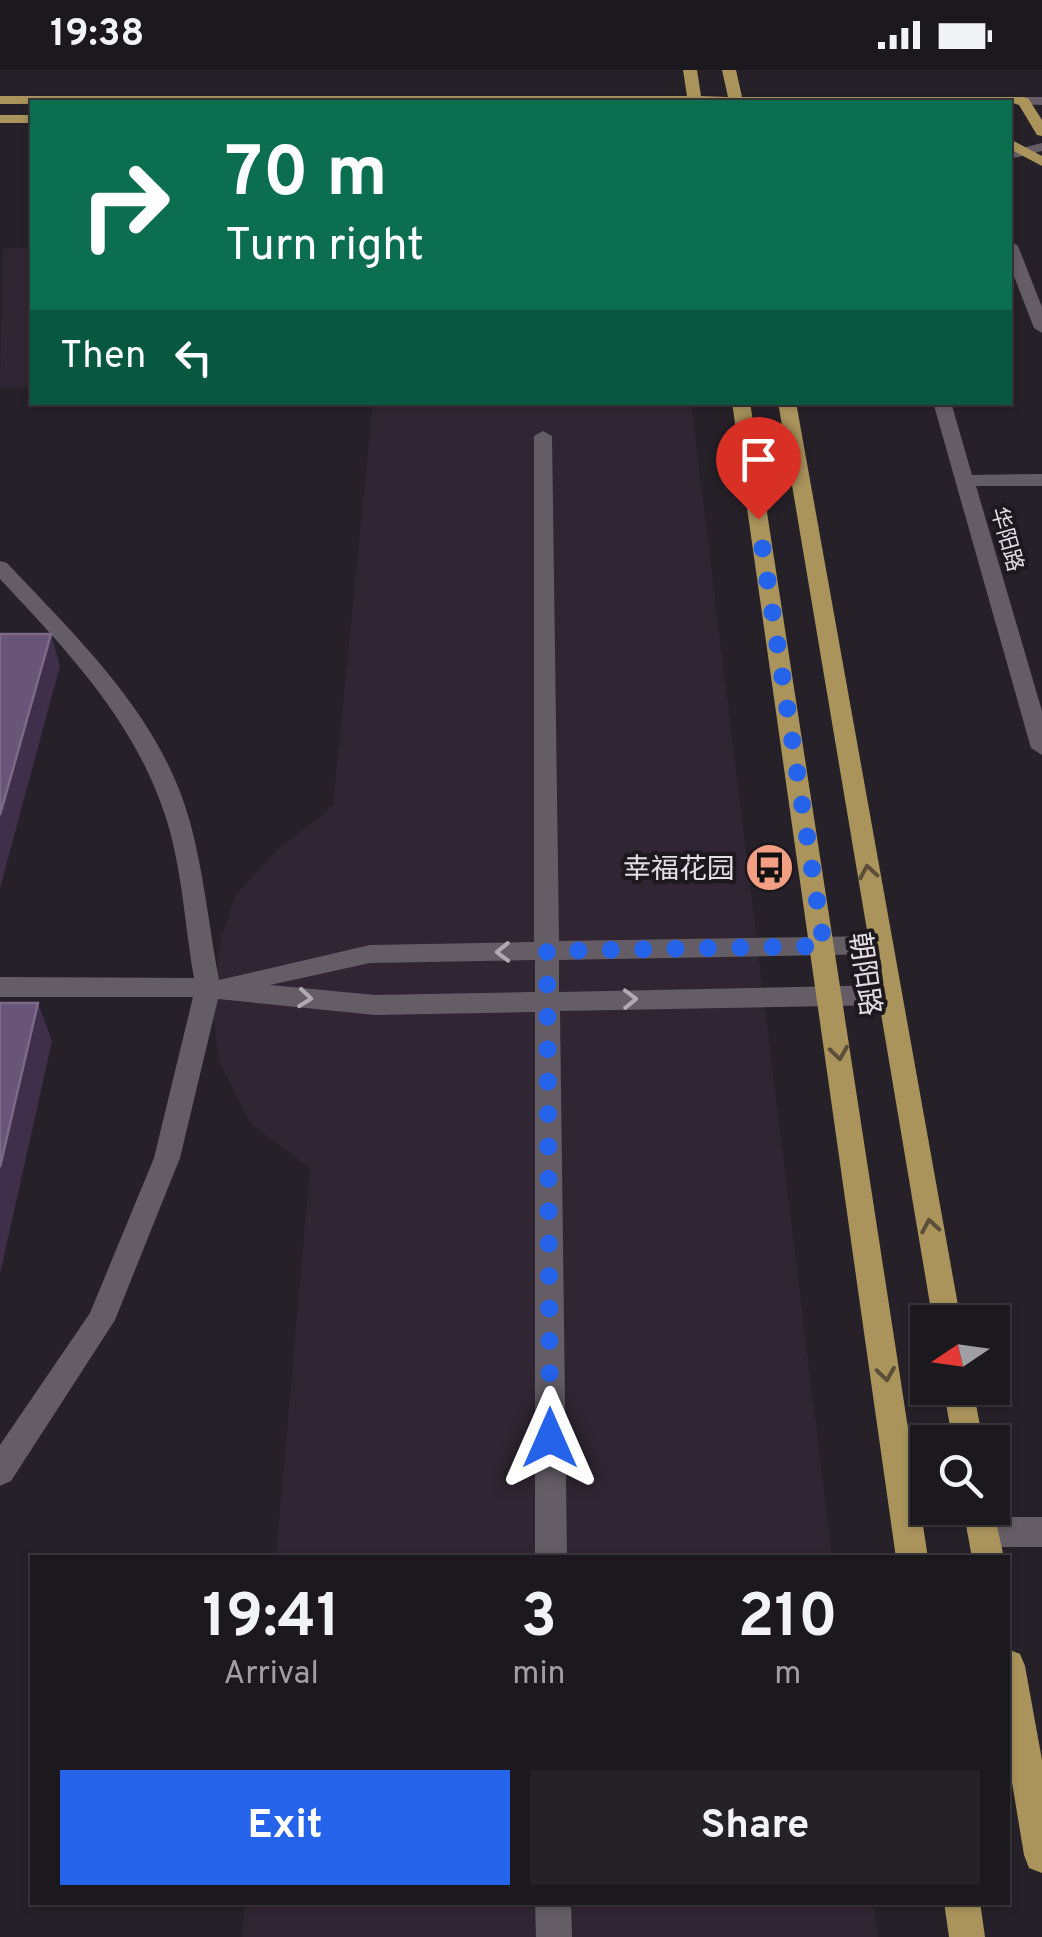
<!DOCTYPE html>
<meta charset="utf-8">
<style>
body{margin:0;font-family:Overpass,"Noto Sans SC",sans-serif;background:#252227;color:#f1f3f6;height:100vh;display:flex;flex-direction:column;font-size:38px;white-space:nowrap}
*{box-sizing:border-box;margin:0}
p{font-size:32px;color:#a0a0a4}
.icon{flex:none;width:55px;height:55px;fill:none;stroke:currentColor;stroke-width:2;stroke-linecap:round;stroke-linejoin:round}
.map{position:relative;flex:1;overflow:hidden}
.drawer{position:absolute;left:30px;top:1485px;width:980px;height:350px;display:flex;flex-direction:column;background:#1c191e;border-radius:0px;box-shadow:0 2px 8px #0004,0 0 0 2px #3a383c}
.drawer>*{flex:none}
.guide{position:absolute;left:30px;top:30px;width:982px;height:305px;border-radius:0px;box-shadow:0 2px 8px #0004,0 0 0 2px #3a383c;background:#0b6e4f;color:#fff;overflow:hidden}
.needle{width:65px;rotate:257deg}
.tools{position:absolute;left:910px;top:1235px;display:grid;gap:20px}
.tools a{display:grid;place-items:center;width:100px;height:100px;border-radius:0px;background:#1c191e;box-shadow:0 2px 8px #0004,0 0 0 2px #3a383c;font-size:50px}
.pin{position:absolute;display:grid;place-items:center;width:85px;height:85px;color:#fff;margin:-102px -42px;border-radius:50% 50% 50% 0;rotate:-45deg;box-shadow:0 0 10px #0007}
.pin .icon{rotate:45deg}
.me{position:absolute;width:110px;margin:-55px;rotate:0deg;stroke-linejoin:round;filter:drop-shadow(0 0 8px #0008)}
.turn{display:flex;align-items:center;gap:35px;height:210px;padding:0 30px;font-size:45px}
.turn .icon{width:130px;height:130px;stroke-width:2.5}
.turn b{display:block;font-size:70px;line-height:85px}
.then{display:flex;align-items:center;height:95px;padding:0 30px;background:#0003;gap:20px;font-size:38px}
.eta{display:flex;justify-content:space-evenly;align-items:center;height:170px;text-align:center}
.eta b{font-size:60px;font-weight:700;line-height:70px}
.primary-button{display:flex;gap:20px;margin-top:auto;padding:20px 30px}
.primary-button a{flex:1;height:115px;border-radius:0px;background:#2563eb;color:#fff;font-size:40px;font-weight:700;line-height:115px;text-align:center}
.primary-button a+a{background:#252227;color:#f1f3f6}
.status{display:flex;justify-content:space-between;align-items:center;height:70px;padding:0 50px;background:#1c191e;direction:ltr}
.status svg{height:28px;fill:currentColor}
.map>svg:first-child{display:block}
.built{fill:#302633}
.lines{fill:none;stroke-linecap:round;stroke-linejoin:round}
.minor{fill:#645d66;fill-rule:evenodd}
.major{fill:#aa945c;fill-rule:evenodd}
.shaded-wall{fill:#3f2f4a}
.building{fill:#695577;stroke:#7c6a88;stroke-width:2.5}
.oneway{stroke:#5c4f3a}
.oneway2{stroke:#afaab0}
.route{stroke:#2563eb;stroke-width:18;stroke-dasharray:0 32.4}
.labels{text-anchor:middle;stroke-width:8;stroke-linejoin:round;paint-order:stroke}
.far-street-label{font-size:22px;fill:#e1dde2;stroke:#1d171e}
.poi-label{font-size:28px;fill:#e1dde2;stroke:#1d171e;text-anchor:end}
.street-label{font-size:28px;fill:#e1dde2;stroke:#1d171e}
</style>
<div class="status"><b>19:38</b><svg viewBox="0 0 49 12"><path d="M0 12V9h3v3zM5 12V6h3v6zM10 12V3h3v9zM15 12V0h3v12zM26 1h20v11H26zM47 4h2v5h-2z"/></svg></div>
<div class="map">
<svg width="1042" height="1867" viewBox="0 0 1042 1867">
<rect width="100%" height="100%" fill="#262128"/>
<g class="built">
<polygon points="3,178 32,178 32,317 0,317"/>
<polygon points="373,333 691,333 832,1487 276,1487 310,1098 251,1054 219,991 212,937 221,869 235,826 276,781 333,736"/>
<polygon points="245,1832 874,1833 878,1867 242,1867"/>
</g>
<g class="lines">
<g class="minor">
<polygon points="1023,27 1042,27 1042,35 1018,34 1016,31"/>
<polygon points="1042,73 1042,81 1010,89 1010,81"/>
<polygon points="1010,171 1018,176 1042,237 1042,263 1034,258 1010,196"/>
<polygon points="933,332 951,332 972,405 1042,404 1042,416 976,416 1042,641 1042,685 1031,678"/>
<path d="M543,361L552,366L559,871L881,866L890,869L893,875L890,881L881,884L559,890V922L890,915L899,918L902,925L899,932L890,935L560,941L567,1488H535V942L375,945L218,929L180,1088L115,1250L11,1411L0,1416V1375L90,1243L154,1088L193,927H0V907L194,908C185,856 182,798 166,748C135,651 68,582 0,509V491L7,493C79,570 161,646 190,752C204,803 209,858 219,910L370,875L534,872V366ZM535,890V922L375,925L270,915L370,893Z"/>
<polygon points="983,1447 1042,1447 1042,1477 983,1477 972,1473 967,1462 972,1451"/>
<polygon points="535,1832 571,1832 572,1867 536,1867"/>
</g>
<g class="major">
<polygon points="683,0 697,0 701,26 728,27 722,0 736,0 742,27 1023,27 1028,28 1042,50 1042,66 1037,65 1019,35 1010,32 0,34 0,26 687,26"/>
<rect x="0" y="45" width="32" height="8"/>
<polygon points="1010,69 1042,86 1042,96 1010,79"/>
<polygon points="732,332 750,332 928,1488 896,1488"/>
<polygon points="778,332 796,332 961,1252 933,1252"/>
<polygon points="943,1318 973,1318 983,1372 953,1372"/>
<polygon points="992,1433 1004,1488 972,1488 963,1438 992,1438"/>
<polygon points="1008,1579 1020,1584 1025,1596 1042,1690 1042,1803 1029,1798 1024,1785 1008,1688"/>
<polygon points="944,1832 980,1832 985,1867 949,1867"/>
</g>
</g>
<g class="shaded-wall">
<polygon points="51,564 60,596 0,818 0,745"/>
<polygon points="38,933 52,971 0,1204 0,1097"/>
</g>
<g class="building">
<polygon points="0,564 51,564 0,745"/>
<polygon points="0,933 38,933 0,1097"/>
</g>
<defs><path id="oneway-chevron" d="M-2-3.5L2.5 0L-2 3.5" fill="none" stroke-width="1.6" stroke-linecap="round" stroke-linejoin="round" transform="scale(2.5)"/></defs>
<g class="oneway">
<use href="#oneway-chevron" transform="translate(868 802) rotate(-100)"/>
<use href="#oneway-chevron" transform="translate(839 983) rotate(82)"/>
<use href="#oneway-chevron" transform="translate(930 1156) rotate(-100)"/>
<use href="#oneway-chevron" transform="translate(886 1304) rotate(82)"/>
</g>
<g class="oneway2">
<use href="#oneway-chevron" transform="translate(503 882) rotate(179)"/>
<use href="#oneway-chevron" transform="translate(305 928) rotate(6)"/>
<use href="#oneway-chevron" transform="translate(630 929) rotate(-1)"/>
</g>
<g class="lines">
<polyline class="route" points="550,1368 547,881 824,876 758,449"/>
</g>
<defs>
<symbol id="bus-disc" viewBox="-11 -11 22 22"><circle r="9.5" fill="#f39f84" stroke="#1d171e"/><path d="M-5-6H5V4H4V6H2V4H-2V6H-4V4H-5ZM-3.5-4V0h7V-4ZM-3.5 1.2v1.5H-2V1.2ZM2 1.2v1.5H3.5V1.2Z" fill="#111"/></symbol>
</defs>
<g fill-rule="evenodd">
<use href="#bus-disc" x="742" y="770" width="55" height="55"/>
</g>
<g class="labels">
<g class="far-street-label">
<text transform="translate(1008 469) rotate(74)" y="8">华阳路</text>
</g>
<g class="poi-label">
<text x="735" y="808">幸福花园</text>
</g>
<g class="street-label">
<text transform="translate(866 904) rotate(82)" y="10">朝阳路</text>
</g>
</g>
</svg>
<div class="tools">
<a><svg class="needle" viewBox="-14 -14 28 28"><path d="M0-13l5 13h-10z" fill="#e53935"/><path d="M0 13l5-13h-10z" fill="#a0a0a4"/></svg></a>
<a><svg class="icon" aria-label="search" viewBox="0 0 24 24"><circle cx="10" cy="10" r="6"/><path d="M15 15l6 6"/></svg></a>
</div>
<div class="pin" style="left:758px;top:449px;background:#d93025"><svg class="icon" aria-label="arrive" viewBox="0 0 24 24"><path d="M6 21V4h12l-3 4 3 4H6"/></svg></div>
<svg class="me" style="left:550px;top:1368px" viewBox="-20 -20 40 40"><path d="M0-17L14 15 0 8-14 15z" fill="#2563eb" stroke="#fff" stroke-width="4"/></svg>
<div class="guide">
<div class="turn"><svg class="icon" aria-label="right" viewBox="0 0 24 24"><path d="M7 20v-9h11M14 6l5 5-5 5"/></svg><div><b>70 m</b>Turn right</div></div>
<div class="then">Then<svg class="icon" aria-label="left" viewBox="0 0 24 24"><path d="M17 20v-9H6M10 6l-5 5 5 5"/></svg></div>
</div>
<section class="drawer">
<div class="eta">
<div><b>19:41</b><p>Arrival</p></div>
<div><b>3</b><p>min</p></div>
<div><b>210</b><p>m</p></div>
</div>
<div class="primary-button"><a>Exit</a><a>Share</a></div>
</section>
</div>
